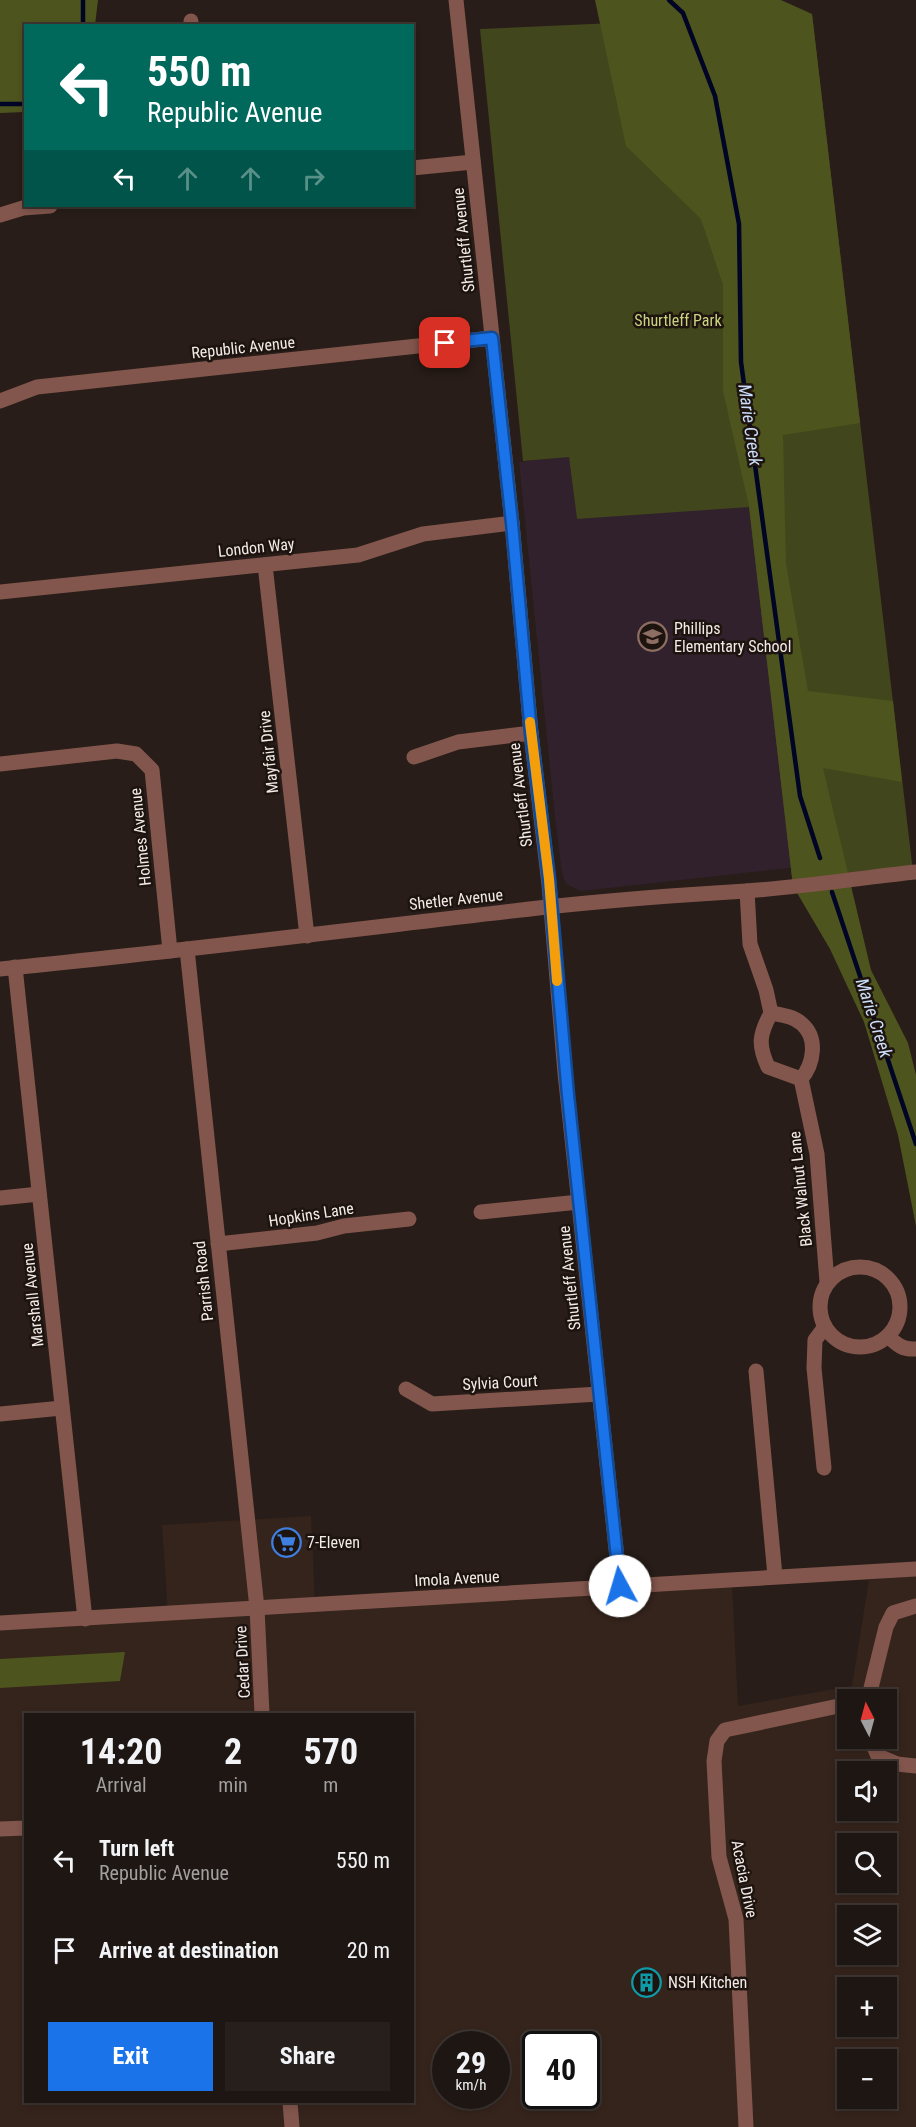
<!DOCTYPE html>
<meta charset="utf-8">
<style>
body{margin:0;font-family:"Roboto Condensed",sans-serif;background:#261f1b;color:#f1f3f6;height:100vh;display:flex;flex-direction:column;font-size:22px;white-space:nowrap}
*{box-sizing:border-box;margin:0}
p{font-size:20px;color:#a19f9f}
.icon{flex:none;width:33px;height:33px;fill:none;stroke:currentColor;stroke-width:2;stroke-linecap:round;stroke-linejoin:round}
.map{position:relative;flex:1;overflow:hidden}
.details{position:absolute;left:24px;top:1713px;width:390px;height:390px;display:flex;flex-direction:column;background:#1e1612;border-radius:0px;box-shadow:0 3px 9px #0003,0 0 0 2px #3c3532}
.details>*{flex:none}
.top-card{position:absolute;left:24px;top:24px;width:390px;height:183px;border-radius:0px;box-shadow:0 3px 9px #0003,0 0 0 2px #3c3532;background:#00695c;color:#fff;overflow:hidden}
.needle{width:39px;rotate:354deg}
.buttons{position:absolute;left:837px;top:1689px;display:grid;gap:12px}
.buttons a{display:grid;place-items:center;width:60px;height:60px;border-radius:0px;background:#1e1612;box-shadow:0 3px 9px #0003,0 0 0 2px #3c3532;font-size:30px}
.speed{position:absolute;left:432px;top:2031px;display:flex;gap:12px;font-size:30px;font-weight:700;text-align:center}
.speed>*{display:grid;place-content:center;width:78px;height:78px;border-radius:50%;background:#1e1612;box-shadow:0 3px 9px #0003,0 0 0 2px #3c3532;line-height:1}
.speed small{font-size:15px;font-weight:400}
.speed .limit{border:3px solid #111;border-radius:9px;background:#fff;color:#111}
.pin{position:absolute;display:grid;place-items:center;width:51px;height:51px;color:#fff;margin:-26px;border-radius:12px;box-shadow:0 3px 9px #0006}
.me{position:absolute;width:66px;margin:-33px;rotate:354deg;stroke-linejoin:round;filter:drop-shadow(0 0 4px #0008)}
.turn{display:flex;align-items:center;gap:21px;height:126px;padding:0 24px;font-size:27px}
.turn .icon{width:78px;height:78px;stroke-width:2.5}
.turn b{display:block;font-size:42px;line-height:51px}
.lanes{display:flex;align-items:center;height:57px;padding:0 24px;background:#0003;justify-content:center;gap:30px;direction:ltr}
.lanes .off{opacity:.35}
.eta{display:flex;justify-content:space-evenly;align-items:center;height:102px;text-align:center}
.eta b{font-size:36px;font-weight:700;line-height:42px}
.action{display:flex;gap:12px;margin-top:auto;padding:12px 24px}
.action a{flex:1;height:69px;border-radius:0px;background:#1a73e8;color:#fff;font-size:24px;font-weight:700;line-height:69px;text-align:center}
.action a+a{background:#261f1b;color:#f1f3f6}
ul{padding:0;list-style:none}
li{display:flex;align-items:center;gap:18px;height:90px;padding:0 24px}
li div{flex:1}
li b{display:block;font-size:22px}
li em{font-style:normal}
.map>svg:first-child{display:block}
.built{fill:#35241c;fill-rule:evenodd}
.education{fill:#31212d}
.green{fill:#42461c}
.forest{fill:#4e541d}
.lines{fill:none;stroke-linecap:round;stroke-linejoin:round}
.stream{stroke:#000425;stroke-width:4.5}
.minor{stroke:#82564c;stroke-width:15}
.route-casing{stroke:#114b97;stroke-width:15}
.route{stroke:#1a73e8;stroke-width:10}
.slow{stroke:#f59e0b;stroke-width:10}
.labels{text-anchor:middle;stroke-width:5;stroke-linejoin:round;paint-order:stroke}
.street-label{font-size:16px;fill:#f3ebe8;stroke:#1e140f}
.park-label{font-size:16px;fill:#cad481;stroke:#1e140f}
.poi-label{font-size:16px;fill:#f3ebe8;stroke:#1e140f;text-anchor:start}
.water-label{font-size:18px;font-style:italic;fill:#cbdefa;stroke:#1e140f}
</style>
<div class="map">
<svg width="916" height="2127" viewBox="0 0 916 2127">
<rect width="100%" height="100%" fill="#281d18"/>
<path class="built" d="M311,1516L315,1604L732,1587L738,1706L852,1686L869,1580L916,1576V2127H0V1623L168,1614L162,1525ZM848,1700H886V1738H848ZM26,1714H412V2102H26ZM848,1772H886V1810H848ZM848,1844H886V1882H848ZM848,1916H886V1954H848ZM848,1988H886V2026H848ZM446,2044H496V2096H446ZM536,2044H586V2096H536ZM848,2060H886V2098H848Z"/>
<polygon class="education" points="569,456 577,519 749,506 807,866 581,891 566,884 562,873 555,817 519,462"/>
<polygon class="green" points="812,14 913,872 793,886 749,507 577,519 569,457 523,461 480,29"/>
<g class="forest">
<polygon points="0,0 98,0 95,25 26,26 25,112 0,113"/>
<polygon points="595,0 781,0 812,14 860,423 783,435 786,564 808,691 893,701 902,782 823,768 871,970 908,1043 916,1075 916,1226 898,1135 864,1022 830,949 793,886 749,506 723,391 723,285 701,219 626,146"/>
<polygon points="125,1652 120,1681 0,1688 0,1659"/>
</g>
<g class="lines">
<g class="stream">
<polyline points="83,0 83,26"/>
<polyline points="669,0 683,13 715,96 739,224 741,362 800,796 820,858"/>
<polyline points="0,104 26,104"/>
<polyline points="832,892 916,1144"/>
</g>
<g class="minor">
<polyline points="456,0 512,523 531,733 549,884 565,1073 620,1586"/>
<polyline points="191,21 191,26"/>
<polyline points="412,168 473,162"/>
<polyline points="0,215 23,208 50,206"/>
<polyline points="0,401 37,387 492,338"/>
<polyline points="265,565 307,936"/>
<polyline points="0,592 358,555 423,534 512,523"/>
<polyline points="414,757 458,742 531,733"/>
<polyline points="0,764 117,751 136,754 152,770 170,951"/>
<path d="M747,891L750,944L766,990L771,1013C759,1035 758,1045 768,1067L801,1079"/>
<polyline points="187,949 257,1608 262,1714"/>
<polyline points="15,967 85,1619"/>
<path d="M0,969C183,951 365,928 547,907C613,900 679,895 746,891C803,887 859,878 916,872"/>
<path d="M771,1013C781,1015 793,1016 802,1024C818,1038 814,1064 801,1079"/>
<polyline points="801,1079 817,1154 827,1282"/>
<polyline points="0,1198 39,1194"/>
<polyline points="481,1212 579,1202"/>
<polyline points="218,1244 317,1233 344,1226 409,1219"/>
<circle cx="860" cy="1307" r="40"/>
<path d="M888,1336C897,1345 903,1350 916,1349"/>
<polyline points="756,1371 775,1576"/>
<polyline points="406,1389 432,1404 599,1394"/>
<polyline points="0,1414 62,1408"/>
<polyline points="824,1468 814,1368 815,1340 824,1328"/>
<polyline points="0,1623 916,1569"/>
<polyline points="868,1700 886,1627 893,1613 916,1606"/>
<polyline points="870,1738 878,1756 897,1764 916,1766"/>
<polyline points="0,1829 26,1828"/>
<polyline points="290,2102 292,2127"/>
<polyline points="746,2127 736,1919 719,1857 714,1761 717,1741 725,1730 848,1704"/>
</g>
</g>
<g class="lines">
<defs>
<polyline id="route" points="445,343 492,338 512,523 531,733 549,879 568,1095 620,1586"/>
</defs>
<use href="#route" class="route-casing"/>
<use href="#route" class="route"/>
<polyline class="slow" points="530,722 549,879 557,981"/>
</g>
<defs>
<symbol id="school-ring" viewBox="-11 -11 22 22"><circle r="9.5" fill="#1e140f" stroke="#8d6e63" stroke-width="1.5"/><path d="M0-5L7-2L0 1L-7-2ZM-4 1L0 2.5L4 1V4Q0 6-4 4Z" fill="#8d6e63"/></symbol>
<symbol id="supermarket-ring" viewBox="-11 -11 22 22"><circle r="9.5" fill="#1e140f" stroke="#3f7fe0" stroke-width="1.5"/><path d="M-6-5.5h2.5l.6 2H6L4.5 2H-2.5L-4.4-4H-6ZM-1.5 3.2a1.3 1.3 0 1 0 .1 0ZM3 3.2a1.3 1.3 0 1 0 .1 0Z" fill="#3f7fe0"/></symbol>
<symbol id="building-ring" viewBox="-11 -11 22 22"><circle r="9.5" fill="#1e140f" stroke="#0f9aa8" stroke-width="1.5"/><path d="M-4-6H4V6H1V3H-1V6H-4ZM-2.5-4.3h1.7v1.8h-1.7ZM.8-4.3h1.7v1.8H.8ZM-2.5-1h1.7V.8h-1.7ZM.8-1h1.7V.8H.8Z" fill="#0f9aa8"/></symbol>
</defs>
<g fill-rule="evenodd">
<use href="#school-ring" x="636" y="620" width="33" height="33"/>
<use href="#supermarket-ring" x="270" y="1526" width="33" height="33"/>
<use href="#building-ring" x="630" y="1966" width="33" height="33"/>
</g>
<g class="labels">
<g class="street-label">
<text transform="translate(463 240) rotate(-96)" y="6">Shurtleff Avenue</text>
<text transform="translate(243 347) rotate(-6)" y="6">Republic Avenue</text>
<text transform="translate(256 547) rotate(-6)" y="6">London Way</text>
<text transform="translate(268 752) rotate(-96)" y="6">Mayfair Drive</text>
<text transform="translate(520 795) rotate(-97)" y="6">Shurtleff Avenue</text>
<text transform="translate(140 837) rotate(-96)" y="6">Holmes Avenue</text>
<text transform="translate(456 899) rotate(-6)" y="6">Shetler Avenue</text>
<text transform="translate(800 1189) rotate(-96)" y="6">Black Walnut Lane</text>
<text transform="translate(311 1214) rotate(-9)" y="6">Hopkins Lane</text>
<text transform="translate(569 1278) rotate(-96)" y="6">Shurtleff Avenue</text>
<text transform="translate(203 1281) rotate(-96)" y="6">Parrish Road</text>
<text transform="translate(32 1295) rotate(-96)" y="6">Marshall Avenue</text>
<text transform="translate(500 1382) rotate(-3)" y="6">Sylvia Court</text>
<text transform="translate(457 1578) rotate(-3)" y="6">Imola Avenue</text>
<text transform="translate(242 1662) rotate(-93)" y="6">Cedar Drive</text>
<text transform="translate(745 1879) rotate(79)" y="6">Acacia Drive</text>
</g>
<g class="park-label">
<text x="678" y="326">Shurtleff Park</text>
</g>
<g class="poi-label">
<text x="674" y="634">Phillips<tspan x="674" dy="18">Elementary School</tspan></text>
<text x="307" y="1548">7-Eleven</text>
<text x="668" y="1988">NSH Kitchen</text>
</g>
<g class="water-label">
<text transform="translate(750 425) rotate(82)" y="6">Marie Creek</text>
<text transform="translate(874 1018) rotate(72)" y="6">Marie Creek</text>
</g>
</g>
</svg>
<div class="buttons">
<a><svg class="needle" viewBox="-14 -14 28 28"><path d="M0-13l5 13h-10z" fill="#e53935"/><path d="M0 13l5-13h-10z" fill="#a19f9f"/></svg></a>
<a><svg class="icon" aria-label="sound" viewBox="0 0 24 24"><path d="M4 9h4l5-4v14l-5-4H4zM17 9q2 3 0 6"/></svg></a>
<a><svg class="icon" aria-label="search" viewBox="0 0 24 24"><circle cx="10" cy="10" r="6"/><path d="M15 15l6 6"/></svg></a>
<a><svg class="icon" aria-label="layers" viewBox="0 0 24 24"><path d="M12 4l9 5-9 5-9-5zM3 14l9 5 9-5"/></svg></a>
<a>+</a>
<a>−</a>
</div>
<div class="speed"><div>29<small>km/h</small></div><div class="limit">40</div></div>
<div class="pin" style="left:445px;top:343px;background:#d93025"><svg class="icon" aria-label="arrive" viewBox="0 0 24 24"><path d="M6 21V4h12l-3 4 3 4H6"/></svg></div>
<svg class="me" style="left:620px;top:1586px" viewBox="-20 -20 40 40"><circle r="19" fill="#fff"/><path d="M0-13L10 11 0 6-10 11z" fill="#1a73e8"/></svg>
<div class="top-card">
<div class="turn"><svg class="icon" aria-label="left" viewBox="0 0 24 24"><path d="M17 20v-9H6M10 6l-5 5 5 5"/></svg><div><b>550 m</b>Republic Avenue</div></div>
<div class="lanes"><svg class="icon" aria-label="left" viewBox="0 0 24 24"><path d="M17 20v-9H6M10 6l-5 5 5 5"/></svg><svg class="icon off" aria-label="ahead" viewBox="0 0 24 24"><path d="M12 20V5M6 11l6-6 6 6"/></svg><svg class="icon off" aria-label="ahead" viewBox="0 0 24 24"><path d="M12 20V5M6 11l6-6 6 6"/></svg><svg class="icon off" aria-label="right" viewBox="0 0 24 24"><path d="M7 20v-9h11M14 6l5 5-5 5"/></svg></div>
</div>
<section class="details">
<div class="eta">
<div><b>14:20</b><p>Arrival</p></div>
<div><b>2</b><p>min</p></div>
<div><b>570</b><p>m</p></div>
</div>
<ul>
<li><svg class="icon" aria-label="left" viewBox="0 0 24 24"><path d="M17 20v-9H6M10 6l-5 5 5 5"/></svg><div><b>Turn left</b><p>Republic Avenue</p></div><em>550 m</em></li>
<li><svg class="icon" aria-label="arrive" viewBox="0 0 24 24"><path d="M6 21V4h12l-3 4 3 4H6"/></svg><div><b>Arrive at destination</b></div><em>20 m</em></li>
</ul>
<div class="action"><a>Exit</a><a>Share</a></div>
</section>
</div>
